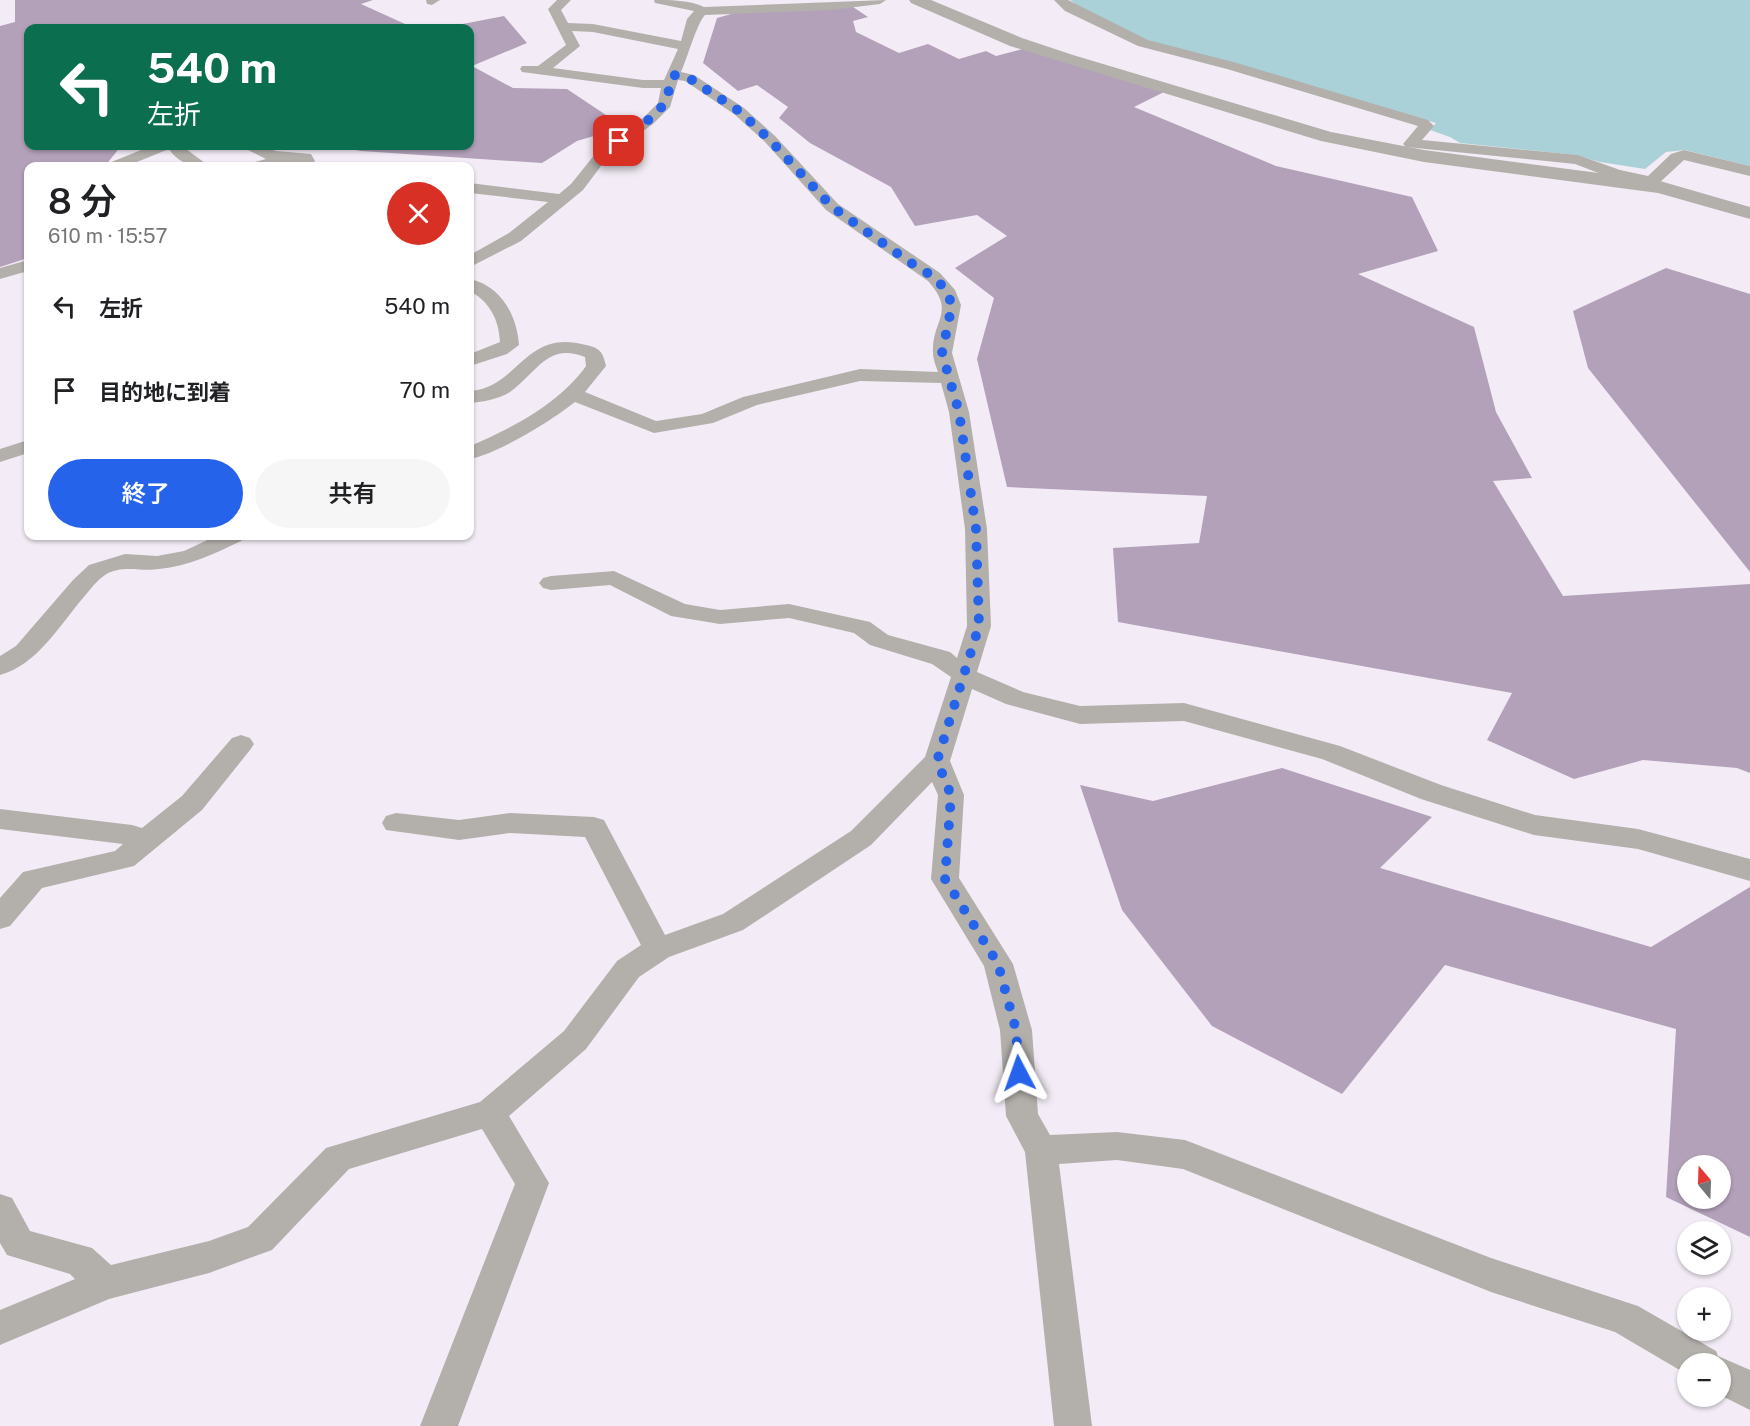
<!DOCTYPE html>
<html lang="ja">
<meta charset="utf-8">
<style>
body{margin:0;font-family:"Public Sans","Noto Sans JP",sans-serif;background:#f6f6f6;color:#202124;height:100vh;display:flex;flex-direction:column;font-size:22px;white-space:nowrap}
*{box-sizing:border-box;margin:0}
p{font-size:20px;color:#757577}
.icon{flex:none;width:33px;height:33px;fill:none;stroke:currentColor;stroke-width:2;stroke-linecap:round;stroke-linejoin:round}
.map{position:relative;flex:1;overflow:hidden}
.drawer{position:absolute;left:24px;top:162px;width:450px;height:378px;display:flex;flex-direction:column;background:#fff;border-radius:12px;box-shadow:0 2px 4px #0004}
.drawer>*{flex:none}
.top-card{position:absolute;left:24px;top:24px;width:450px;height:126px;border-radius:12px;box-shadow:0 2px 4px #0004;background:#0b6e4f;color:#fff;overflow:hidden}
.needle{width:39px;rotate:341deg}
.buttons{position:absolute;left:1677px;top:1155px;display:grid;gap:12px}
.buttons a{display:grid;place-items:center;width:54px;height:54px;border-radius:50%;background:#fff;box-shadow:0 2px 4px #0004;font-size:30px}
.pin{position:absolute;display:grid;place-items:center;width:51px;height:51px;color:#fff;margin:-26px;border-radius:12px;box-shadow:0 3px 9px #0006}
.me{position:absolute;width:66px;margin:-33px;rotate:356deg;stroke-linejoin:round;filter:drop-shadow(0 0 4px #0008)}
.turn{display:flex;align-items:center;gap:21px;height:126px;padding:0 24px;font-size:27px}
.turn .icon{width:78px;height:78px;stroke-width:2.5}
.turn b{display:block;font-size:42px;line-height:51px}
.round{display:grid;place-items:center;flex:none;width:63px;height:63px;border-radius:32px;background:#f6f6f6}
.headline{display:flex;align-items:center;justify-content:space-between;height:102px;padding:0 24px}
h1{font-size:36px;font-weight:600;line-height:45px}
.cta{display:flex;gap:12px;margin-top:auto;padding:12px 24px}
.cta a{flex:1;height:69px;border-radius:36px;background:#2563eb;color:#fff;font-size:24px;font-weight:600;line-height:69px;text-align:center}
.cta a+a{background:#f6f6f6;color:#202124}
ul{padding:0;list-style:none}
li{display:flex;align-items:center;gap:18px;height:84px;padding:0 24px}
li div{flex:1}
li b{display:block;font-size:22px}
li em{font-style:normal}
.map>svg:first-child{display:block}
.forest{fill:#b3a1ba;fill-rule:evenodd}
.water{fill:#aad1d7}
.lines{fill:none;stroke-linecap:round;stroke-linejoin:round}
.minor{fill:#b3b0ac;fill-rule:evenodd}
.tertiary{fill:#b3b0ac;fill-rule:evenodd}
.route{stroke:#2563eb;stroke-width:10;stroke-dasharray:0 18}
</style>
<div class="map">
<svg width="1750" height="1426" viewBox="0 0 1750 1426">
<rect width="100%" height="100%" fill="#f3ecf6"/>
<g class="forest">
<polygon points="15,0 373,0 361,4 414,28 28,28 28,146 121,146 105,166 28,166 28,258 0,267 0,26 15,22"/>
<polygon points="850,5 868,17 853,21 856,32 899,53 928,44 959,59 986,51 996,56 1026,48 1166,91 1134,107 1276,166 1412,197 1438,251 1358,274 1474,327 1496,412 1532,478 1493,481 1563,596 1750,584 1750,773 1737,768 1643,760 1574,779 1487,740 1512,693 1118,622 1113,548 1199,543 1207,496 1007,487 977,359 994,298 955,268 1007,236 977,215 915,226 891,187 810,143 779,118 788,107 757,85 738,91 703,63 717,18 749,9"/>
<polygon points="504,16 527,43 472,66 513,88 567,89 624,127 577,141 542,163 361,151 335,146 470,146 470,28 442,28"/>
<polygon points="1666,268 1750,294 1750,572 1588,368 1573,311"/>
<path d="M1282,768L1432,817L1380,868L1651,947L1750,887V1237L1666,1197L1676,1029L1445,965L1342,1094L1212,1026L1122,910L1080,785L1153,801ZM1688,1166H1720V1198H1688Z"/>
</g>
<path class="water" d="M1070,0H1750V166L1685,150L1666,152L1645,169L1600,162L1576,155L1460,143L1450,137L1430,130L1436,123C1370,103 1305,83 1239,65C1179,49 1120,39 1070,0Z"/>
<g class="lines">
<g class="minor">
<polygon points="426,0 440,0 432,5 427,4"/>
<path d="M557,0H571L561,10L568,23L593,24L681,41L687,19L694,11L655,3L654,0C669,0 691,0 704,7L886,0L880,4L831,10L705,15C697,23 687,59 681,72L694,75L744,108L775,136L838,204L940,273L955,290L961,305L952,353L969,412L987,529L991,626L977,672L1023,692L1080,706L1184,703L1340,746L1441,785L1535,815L1638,829L1750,859V881L1638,849L1534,835L1421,799L1322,759L1184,721L1080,724L1006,704L972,689L950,761L964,795L959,878L1013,964L1032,1030L1038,1114L1050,1135L1117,1132L1185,1140L1491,1258L1638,1306L1716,1351L1718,1356L1750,1370V1410L1720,1395V1364H1688V1375L1615,1332L1491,1292L1183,1169L1117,1160L1059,1164L1092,1426H1054L1025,1152L1006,1116L1000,1030L984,966L931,879L938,795L932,782L871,845L743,930L669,957L639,977L586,1049L509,1116L549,1183L458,1426H420L515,1184L482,1129L349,1169L272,1250L209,1273L109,1299L0,1345V1310L75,1279L70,1274L7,1255L0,1243V1194L12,1198L30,1231L92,1248L111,1265L209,1241L248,1227L326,1148L480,1102L564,1031L617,961L641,945L585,837L510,833L459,840L386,830L382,823L386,816L396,813L459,820L510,813L594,817L604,820L665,935L723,914L851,831L925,757L951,677L932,664L870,645L854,633L789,618L720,624L671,616L610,585L551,590L543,588L539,583L543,578L551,576L614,571L685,604L720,610L789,604L870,622L888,635L950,652L957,658L967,626L965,529L949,412L941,383L860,381L757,405L713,423L654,433L575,402C551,421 499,453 470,459V446C512,428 559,404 586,366L585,357C547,342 537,373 510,392C499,399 483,402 470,403V391C519,388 524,328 586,345C600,348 603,352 606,366L585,392L656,421L702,414L743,397L860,369L938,372C936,366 933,359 933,353C931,320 957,313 928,281L826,210L765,142L734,114L685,81L678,80L670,107L653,124L610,154L583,190L521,241L470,267V255L509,233L548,202L470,193V183L559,194L571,184L600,148L643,118L658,103L661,88H643L522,72L520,69L522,66H538L566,45L548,9ZM572,31L593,32L678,49L664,80H643L553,68L580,46Z"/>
<polygon points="1054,0 1068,0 1148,40 1237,63 1428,120 1434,126 1422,140 1578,155 1620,170 1648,176 1671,154 1684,150 1750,166 1750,176 1684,160 1657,185 1651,187 1609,177 1575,164 1406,147 1403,144 1418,126 1227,69 1138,46 1065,11"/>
<path d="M151,146H182L209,166C193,168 178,163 169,149L127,166H107L109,163Z"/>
<polygon points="244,146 263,146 276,151 311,154 315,161 307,166 249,166 251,163 266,159 246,149"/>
<polygon points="28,260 28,271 0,279 0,268"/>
<path d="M470,279C501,286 517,315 519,345L507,354L470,366V354L500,342C499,320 490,302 470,291Z"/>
<polygon points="28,440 28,453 0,462 0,449"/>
<path d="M216,536H244L241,541C214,554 189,566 159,569C141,572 122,564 105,575C97,580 89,591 83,598C59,626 37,665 0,675V656L16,646L73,580L89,565L125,554L157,556L184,551Z"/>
<polygon points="241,735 250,738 254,744 250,750 202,810 134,866 42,888 10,926 0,929 0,898 23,872 115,851 123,844 0,829 0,809 132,825 142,828 182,796 232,738"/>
</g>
<polygon class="tertiary" points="909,0 931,0 1022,38 1073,55 1331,132 1424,150 1660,181 1750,207 1750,219 1658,193 1424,162 1321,141 1010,46 911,3"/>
</g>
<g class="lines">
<path class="route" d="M619,141C634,130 652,120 663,105C669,97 669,84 674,75L689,78L739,111L770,140L832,207L908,261L934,277L946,290L952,305L942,353L959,412L976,529L979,626L937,761L951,795L945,879L998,964L1016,1030L1019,1073"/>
</g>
</svg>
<div class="buttons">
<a><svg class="needle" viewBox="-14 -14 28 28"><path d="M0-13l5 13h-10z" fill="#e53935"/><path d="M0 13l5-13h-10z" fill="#757577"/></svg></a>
<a><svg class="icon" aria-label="layers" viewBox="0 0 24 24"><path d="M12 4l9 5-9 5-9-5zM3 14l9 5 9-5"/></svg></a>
<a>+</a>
<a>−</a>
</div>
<div class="pin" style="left:619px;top:141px;background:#d93025"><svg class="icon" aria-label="arrive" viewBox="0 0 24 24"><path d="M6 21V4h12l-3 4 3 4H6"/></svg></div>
<svg class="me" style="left:1019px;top:1073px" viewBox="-20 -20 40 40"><path d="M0-17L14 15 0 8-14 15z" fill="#2563eb" stroke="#fff" stroke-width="4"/></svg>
<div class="top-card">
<div class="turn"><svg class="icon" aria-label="left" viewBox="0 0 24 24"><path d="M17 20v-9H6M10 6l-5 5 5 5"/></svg><div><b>540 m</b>左折</div></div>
</div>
<section class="drawer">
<div class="headline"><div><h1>8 分</h1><p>610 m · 15:57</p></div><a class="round" style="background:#d93025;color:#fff"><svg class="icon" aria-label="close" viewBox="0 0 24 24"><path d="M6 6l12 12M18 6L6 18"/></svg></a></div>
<ul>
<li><svg class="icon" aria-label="left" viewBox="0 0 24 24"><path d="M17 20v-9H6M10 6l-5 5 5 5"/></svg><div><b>左折</b></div><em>540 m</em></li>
<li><svg class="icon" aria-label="arrive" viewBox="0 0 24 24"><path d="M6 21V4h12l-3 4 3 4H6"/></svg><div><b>目的地に到着</b></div><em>70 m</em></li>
</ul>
<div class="cta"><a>終了</a><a>共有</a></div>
</section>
</div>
